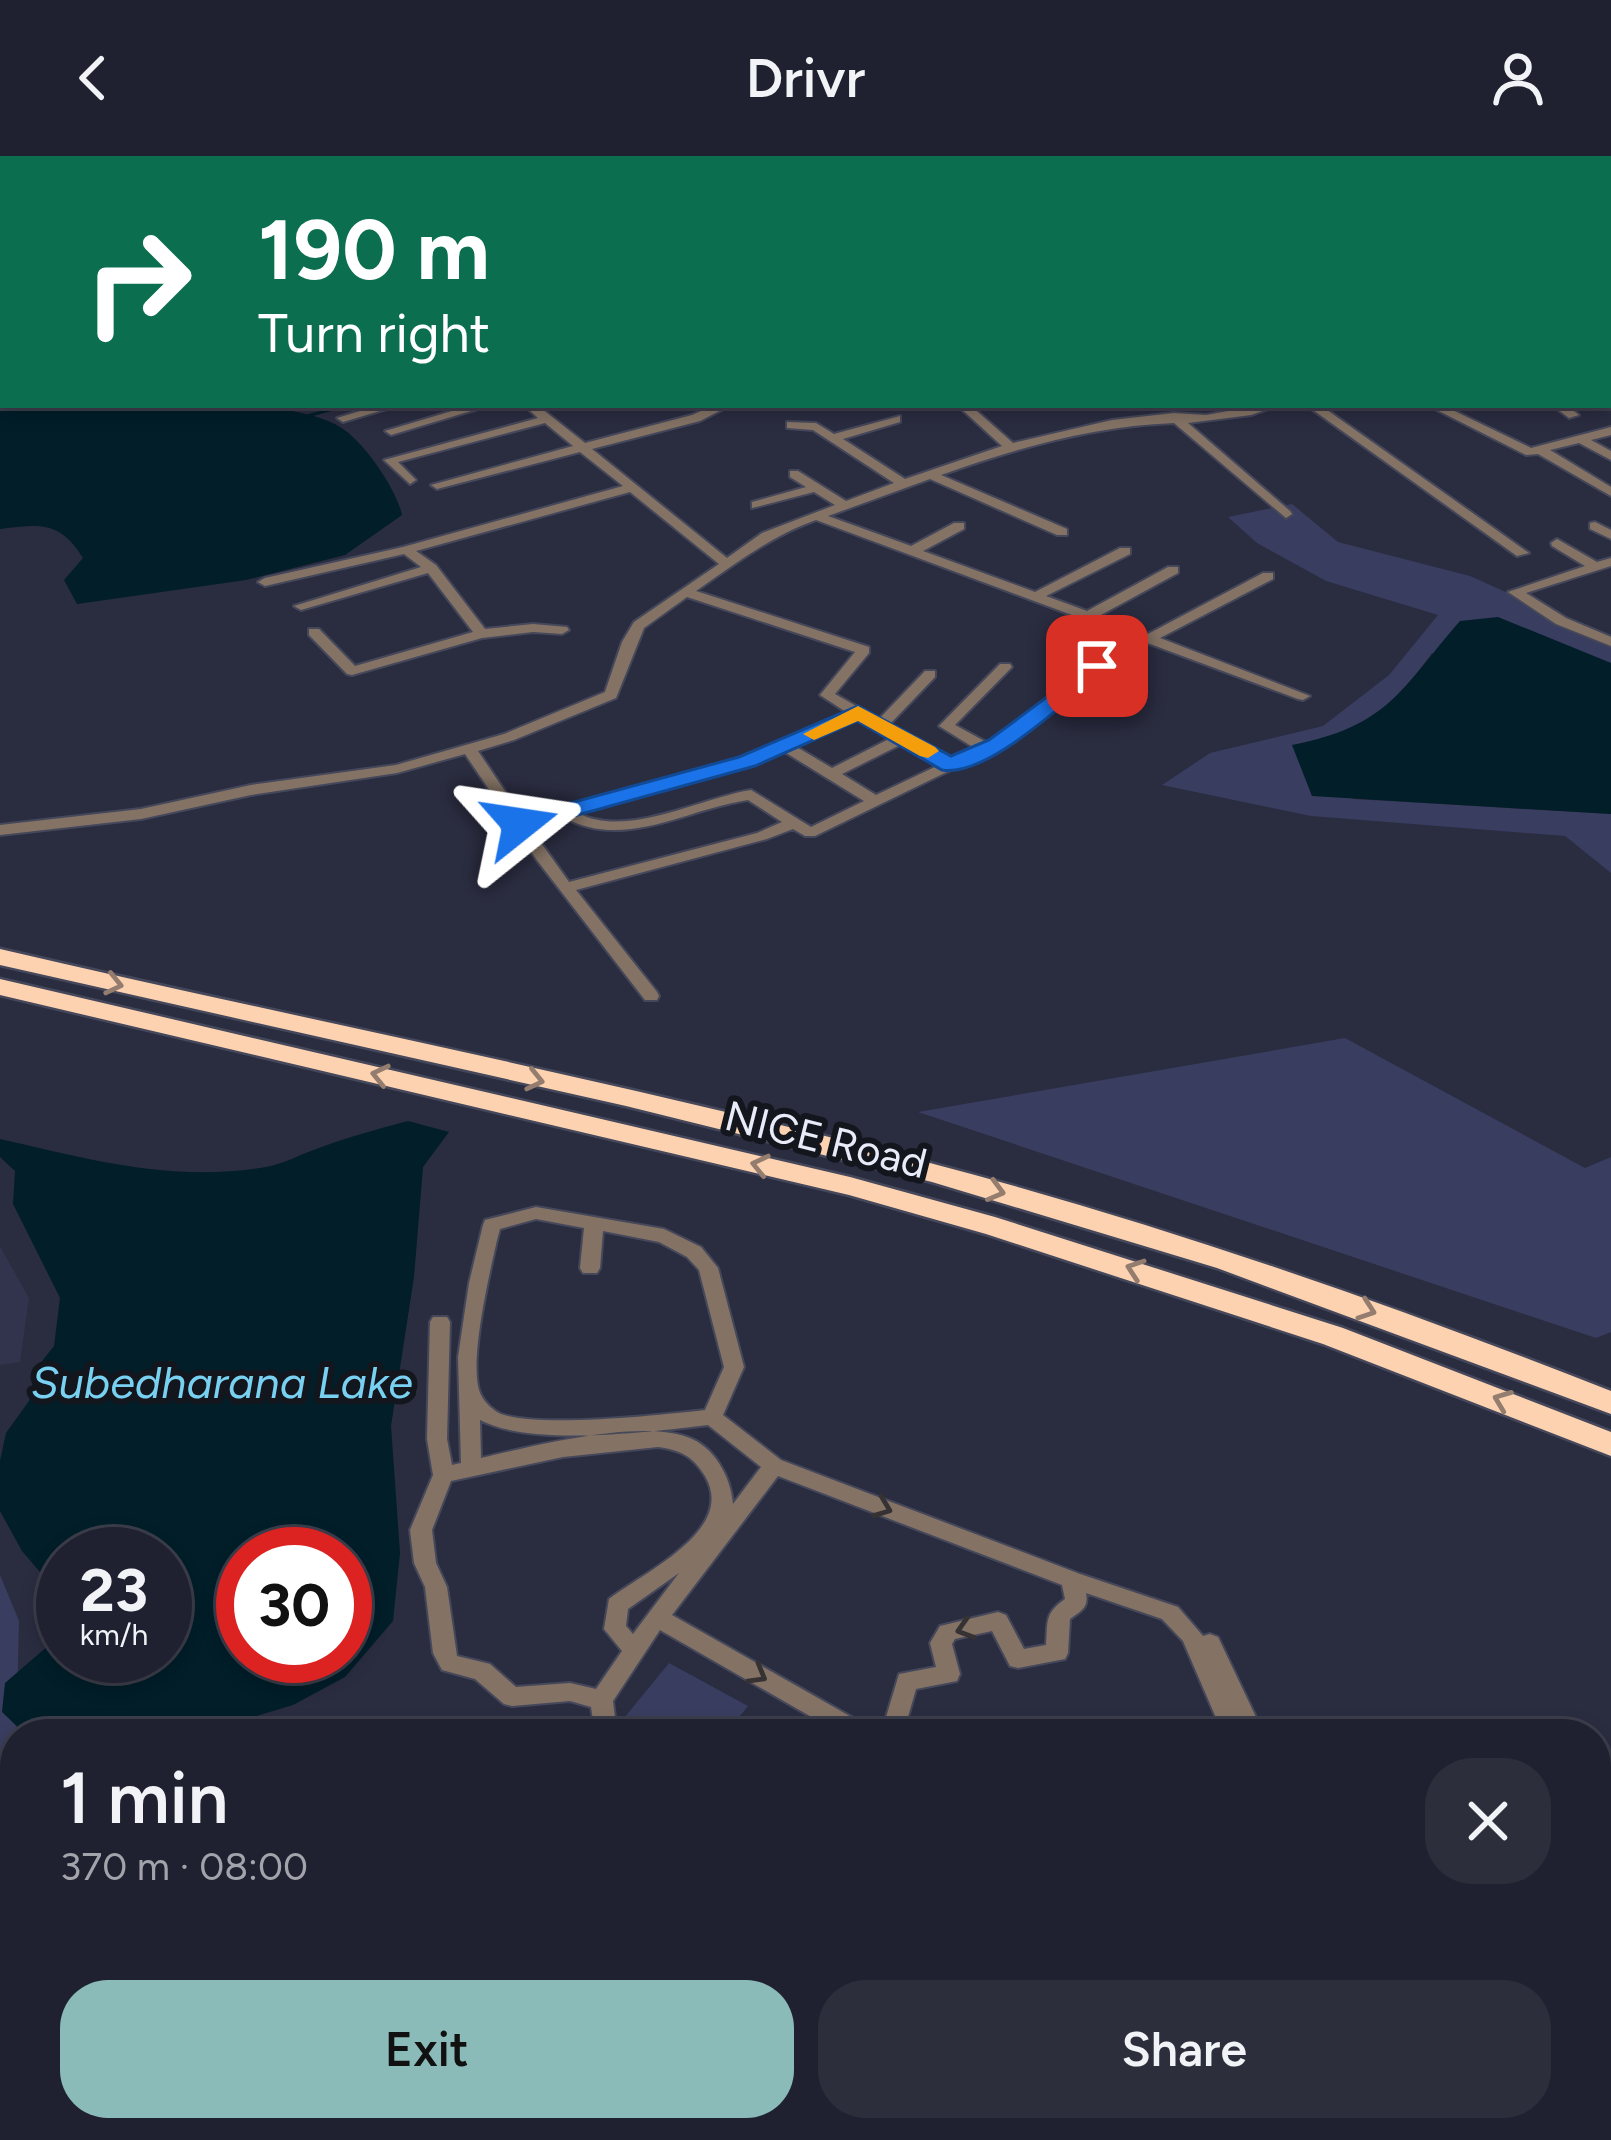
<!DOCTYPE html>
<meta charset="utf-8">
<style>
body{margin:0;font-family:Figtree,sans-serif;background:#2d2e3c;color:#f1f3f6;height:100vh;display:flex;flex-direction:column;font-size:45px;white-space:nowrap}
*{box-sizing:border-box;margin:0}
p{font-size:39px;color:#a2a3ab}
.icon{flex:none;width:66px;height:66px;fill:none;stroke:currentColor;stroke-width:2;stroke-linecap:round;stroke-linejoin:round}
.map{position:relative;flex:1;overflow:hidden}
.side{position:absolute;left:0px;top:1563px;width:1611px;height:423px;display:flex;flex-direction:column;background:#202130;border-radius:48px 48px 0 0;box-shadow:0 6px 18px #0003,0 0 0 3px #3d3e4c}
.side>*{flex:none}
.guide{position:absolute;left:0px;top:0px;width:1611px;height:252px;box-shadow:0 6px 18px #0003,0 0 0 3px #3d3e4c;background:#0b6e4f;color:#fff;overflow:hidden}
.speed{position:absolute;left:36px;top:1371px;display:flex;gap:24px;font-size:60px;font-weight:700;text-align:center}
.speed>*{display:grid;place-content:center;width:156px;height:156px;border-radius:50%;background:#202130;box-shadow:0 6px 18px #0003,0 0 0 3px #3d3e4c;line-height:1}
.speed small{font-size:30px;font-weight:400}
.speed .limit{border:18px solid #d22;background:#fff;color:#111}
.pin{position:absolute;display:grid;place-items:center;width:102px;height:102px;color:#fff;margin:-51px;border-radius:24px;box-shadow:0 6px 18px #0006}
.me{position:absolute;width:132px;margin:-66px;rotate:75deg;stroke-linejoin:round;filter:drop-shadow(0 0 9px #0008)}
.turn{display:flex;align-items:center;gap:42px;height:252px;padding:0 60px;font-size:54px}
.turn .icon{width:156px;height:156px;stroke-width:2.5}
.turn b{display:block;font-size:84px;line-height:102px}
.round{display:grid;place-items:center;flex:none;width:126px;height:126px;border-radius:48px;background:#2d2e3c}
.summary{display:flex;align-items:center;justify-content:space-between;height:204px;padding:0 60px}
h1{font-size:72px;font-weight:600;line-height:90px}
.cta{display:flex;gap:24px;margin-top:auto;padding:24px 60px}
.cta a{flex:1;height:138px;border-radius:48px;background:#8bbbb9;color:#111;font-size:48px;font-weight:600;line-height:138px;text-align:center}
.cta a+a{background:#2d2e3c;color:#f1f3f6}
header{display:flex;justify-content:space-between;align-items:center;height:156px;padding:0 60px;background:#202130;font-size:54px;font-weight:600}
.map>svg:first-child{display:block}
.built{fill:#32344e}
.green{fill:#393d5f}
.water{fill:#011e29;fill-rule:evenodd}
.lines{fill:none;stroke-linecap:round;stroke-linejoin:round}
.stream{stroke:#011e29;stroke-width:3}
.minor-casing{stroke:#45475a;stroke-width:4}
.highway-casing{stroke:#45475a;stroke-width:5}
.minor{fill:#847365;fill-rule:evenodd}
.highway{fill:#fdd2b0;fill-rule:evenodd}
.oneway{stroke:#947d6e}
.oneway2{stroke:#363233}
.route{fill:#1a73e8;stroke:#114b97;stroke-width:3}
.slow{fill:#f59e0b}
.labels{text-anchor:middle;stroke-width:12;stroke-linejoin:round;paint-order:stroke}
.street-label{font-size:42px;fill:#e8ebf8;stroke:#14161e}
.water-label{font-size:45px;font-style:italic;fill:#79d1f2;stroke:#14161e}
</style>
<header><svg class="icon" aria-label="back" viewBox="0 0 24 24"><path d="M15 5l-7 7 7 7"/></svg>Drivr<svg class="icon" aria-label="person" viewBox="0 0 24 24"><circle cx="12" cy="8" r="4"/><path d="M4 21q1-7 8-7t8 7"/></svg></header>
<div class="map">
<svg width="1611" height="1984" viewBox="0 0 1611 1984">
<rect width="100%" height="100%" fill="#2a2c40"/>
<polygon class="built" points="0,1090 29,1142 20,1206 0,1209"/>
<g class="green">
<polygon points="1292,348 1338,386 1470,420 1611,483 1611,507 1593,502 1432,497 1396,545 1341,580 1293,590 1354,643 1611,658 1611,717 1565,680 1311,660 1162,629 1210,597 1323,570 1389,519 1438,459 1326,425 1257,387 1228,361"/>
<polygon points="1345,882 1585,1012 1611,1001 1611,1176 1596,1182 918,956"/>
<polygon points="0,1419 19,1465 15,1628 0,1632"/>
<polygon points="669,1507 748,1550 726,1578 611,1578"/>
</g>
<g class="water">
<path d="M0,129L3,249C81,249 279,234 340,271C363,284 397,334 402,359L345,399L246,424L77,448L64,424L83,402C60,365 41,368 0,373Z"/>
<path d="M1498,461L1611,507V658L1312,640L1292,589C1389,570 1400,534 1460,465Z"/>
<path d="M408,965L449,976L423,1011L414,1121L391,1270L400,1397L393,1465L345,1521L293,1549L196,1578H25L2,1556L5,1527L63,1477V1500H165V1398H63V1454L59,1438L22,1395L0,1355V1305L6,1277L29,1245L35,1214L54,1190L60,1142L13,1048L15,1015L0,1001V983C88,1003 174,1027 266,1011C284,1008 301,998 319,992C348,981 378,973 408,965ZM243,1398H345V1500H243Z"/>
</g>
<g class="lines">
<polyline class="stream" points="307,260 348,249"/>
<defs>
<g id="minor">
<polygon points="551,0 561,0 564,3 554,3"/>
<polygon points="1241,0 1251,0 1254,3 1244,3"/>
<polygon points="3,71 3,77 0,78 0,72"/>
<polygon points="1608,72 1611,73 1611,80 1608,79"/>
<polygon points="1608,100 1611,101 1611,108 1608,107"/>
<polygon points="1608,120 1611,121 1611,127 1608,126"/>
<rect x="1608" y="153" width="3" height="7"/>
<rect x="1608" y="191" width="3" height="8"/>
<rect x="1608" y="222" width="3" height="7"/>
<polygon points="380,249 400,249 343,266 337,262"/>
<polygon points="472,249 491,249 391,279 385,275"/>
<path d="M524,249H537L585,287L692,259L715,249H731L700,265L592,293L727,402L762,377L835,349L814,336L752,352V346L806,331L790,321V315H798L846,345L894,327L813,274L787,272V266L816,267L834,278L900,260V266L843,283L905,323L1002,290L957,249H970L1013,287L1112,264L1174,257L1206,259L1261,249H1279L1251,259L1188,267L1290,355L1292,358L1286,362L1174,267C1092,270 1018,292 941,319L1067,373V379H1057L930,323L828,360L911,390L954,367H964V373L923,395L1035,436L1120,392H1130V398L1046,440L1087,455L1168,411H1178V417L1099,460L1148,478L1263,417H1273V423L1160,482L1310,540L1303,544L1298,543L816,364C771,380 735,408 696,435L869,491V497L835,538L879,563L925,515H935V521L889,569L951,603L976,593L939,570L1000,508H1010L1012,511L955,569L988,587L1092,507H1102L1104,510L994,597L955,612L815,680H805L793,673L767,683L576,734L657,836L659,840L657,844H645L536,703L465,598L397,617L251,639L141,663L0,679V669L141,653L251,629L396,609L504,578L605,536L622,486L634,466L719,408L630,336L416,395L436,409L485,473L533,468L567,471L569,474L562,478L533,476L482,482L352,519L347,518L309,479V473H319L355,510L473,476L428,417L301,454L294,450L421,411L404,398L265,430L258,426L265,422L403,391L623,330L580,296L437,333L431,329L573,290L545,267L398,306L416,324L410,328L384,304L538,262ZM687,441L855,496L820,539L846,556L742,603L523,662L478,595L514,584L616,542L644,472ZM857,562L891,582L832,612L795,590ZM902,588L939,609L876,639L842,618ZM783,595L864,645L811,671L751,634C700,642 626,683 578,657L752,609ZM748,644L782,666L757,677L569,726L529,670L563,661C624,695 686,653 748,644Z"/>
<polygon points="1306,249 1320,249 1529,397 1517,400"/>
<polygon points="1427,249 1442,249 1531,292 1611,271 1611,279 1591,284 1611,295 1611,304 1579,287 1550,294 1611,331 1611,340 1538,298 1526,299"/>
<polygon points="1552,249 1566,249 1579,259 1569,262"/>
<polygon points="1595,366 1611,374 1611,383 1590,373 1590,367"/>
<polygon points="1557,383 1597,406 1611,402 1611,410 1526,437 1566,462 1611,481 1611,490 1556,468 1508,436 1585,410 1552,390 1551,387"/>
<path d="M536,1051L664,1073L701,1091L718,1112L744,1211L723,1259L781,1304L1080,1418L1178,1451L1203,1480L1210,1478L1218,1481L1264,1578H1223L1183,1485L1162,1463L1086,1437C1089,1452 1081,1455 1070,1463L1068,1497L1065,1503L1018,1512L1010,1510L992,1475L955,1483L952,1488L960,1518L957,1525L916,1533L903,1578H881L899,1518L936,1511L930,1487L940,1470L998,1456L1006,1459L1024,1493L1046,1489C1048,1465 1044,1458 1065,1443L1062,1429L778,1320L672,1459L869,1571L872,1578H841L660,1474L613,1545L617,1578H595L591,1551L570,1545L512,1550L504,1548L475,1523L442,1514L433,1497L425,1431L414,1407L410,1374L433,1319L427,1283L430,1166L433,1161H447L450,1166L447,1283L452,1309L461,1307L458,1201L469,1127L483,1069L485,1064ZM536,1063L584,1072L580,1112L583,1117H597L600,1112L603,1075L659,1086L687,1101L699,1114L724,1211L705,1254C662,1259 538,1272 501,1258C494,1255 485,1247 481,1239C467,1211 490,1116 497,1084L500,1073ZM480,1264C531,1291 650,1276 708,1269L761,1311L733,1348C731,1321 714,1290 687,1281C638,1263 533,1290 481,1302ZM658,1291C680,1294 693,1300 705,1320C737,1374 644,1416 609,1443L604,1473L622,1495L596,1533L570,1527L516,1531L490,1508L457,1500L447,1431L436,1407L432,1374L451,1325L563,1301ZM679,1417L633,1478L626,1470L628,1453Z"/>
<polygon points="715,1971 741,1971 744,1984 718,1984"/>
<polygon points="788,1971 814,1971 817,1984 791,1984"/>
<polygon points="839,1971 865,1971 868,1984 842,1984"/>
<polygon points="1066,1971 1118,1971 1114,1980 1104,1984 1053,1984 1057,1975"/>
<polygon points="1301,1971 1341,1971 1337,1980 1328,1984 1310,1984"/>
<polygon points="1437,1971 1492,1971 1499,1984 1444,1984"/>
</g>
<g id="highway">
<path d="M0,793C310,865 623,926 930,1007C1162,1068 1388,1147 1611,1235V1258L1217,1112L932,1026L626,950L0,809Z"/>
<polygon points="0,823 850,1021 995,1061 1343,1172 1611,1276 1611,1300 1323,1188 986,1078 849,1039 0,839"/>
</g>
</defs>
<use href="#minor" class="minor-casing"/>
<use href="#highway" class="highway-casing"/>
<use href="#minor" class="minor"/>
<use href="#highway" class="highway"/>
</g>
<defs><path id="oneway-chevron" d="M-2-3.5L2.5 0L-2 3.5" fill="none" stroke-width="1.6" stroke-linecap="round" stroke-linejoin="round" transform="scale(3)"/></defs>
<g class="oneway">
<use href="#oneway-chevron" transform="translate(114 828) rotate(13)"/>
<use href="#oneway-chevron" transform="translate(380 919) rotate(-167)"/>
<use href="#oneway-chevron" transform="translate(535 924) rotate(13)"/>
<use href="#oneway-chevron" transform="translate(760 1009) rotate(-167)"/>
<use href="#oneway-chevron" transform="translate(996 1035) rotate(15)"/>
<use href="#oneway-chevron" transform="translate(1135 1113) rotate(-161)"/>
<use href="#oneway-chevron" transform="translate(1367 1154) rotate(19)"/>
<use href="#oneway-chevron" transform="translate(1502 1244) rotate(-159)"/>
</g>
<g class="oneway2">
<use href="#oneway-chevron" transform="translate(883 1352) rotate(21)"/>
<use href="#oneway-chevron" transform="translate(965 1473) rotate(163)"/>
<use href="#oneway-chevron" transform="translate(758 1519) rotate(30)"/>
</g>
<path class="route" d="M1097,504L1105,506V514C1069,542 988,622 942,614L857,565L755,610L520,675L508,668L512,663L739,601L858,550L951,600L989,584Z"/>
<polygon class="slow" points="858,550 935,591 939,595 928,602 920,600 858,565 814,584 803,578"/>
<g class="labels">
<g class="street-label">
<text transform="translate(826 983) rotate(14)" y="15">NICE Road</text>
</g>
<g class="water-label">
<text x="222" y="1242">Subedharana Lake</text>
</g>
</g>
</svg>
<div class="speed"><div>23<small>km/h</small></div><div class="limit">30</div></div>
<div class="pin" style="left:1097px;top:510px;background:#d93025"><svg class="icon" aria-label="arrive" viewBox="0 0 24 24"><path d="M6 21V4h12l-3 4 3 4H6"/></svg></div>
<svg class="me" style="left:520px;top:668px" viewBox="-20 -20 40 40"><path d="M0-17L14 15 0 8-14 15z" fill="#1a73e8" stroke="#fff" stroke-width="4"/></svg>
<div class="guide">
<div class="turn"><svg class="icon" aria-label="right" viewBox="0 0 24 24"><path d="M7 20v-9h11M14 6l5 5-5 5"/></svg><div><b>190 m</b>Turn right</div></div>
</div>
<section class="side">
<div class="summary"><div><h1>1 min</h1><p>370 m · 08:00</p></div><a class="round"><svg class="icon" aria-label="close" viewBox="0 0 24 24"><path d="M6 6l12 12M18 6L6 18"/></svg></a></div>
<div class="cta"><a>Exit</a><a>Share</a></div>
</section>
</div>
